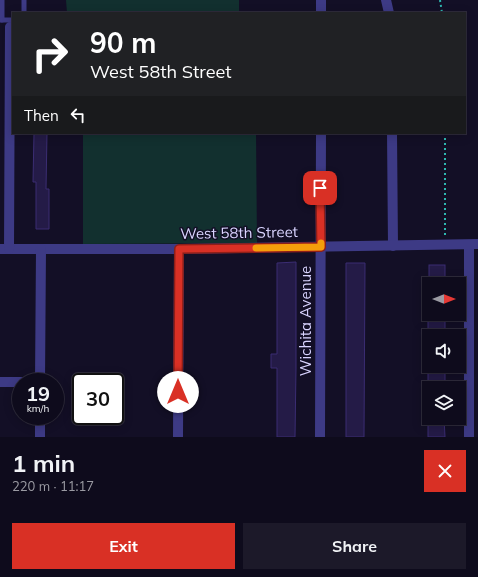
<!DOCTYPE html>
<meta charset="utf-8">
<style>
body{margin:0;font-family:Mulish,sans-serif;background:#1c1929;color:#f1f3f6;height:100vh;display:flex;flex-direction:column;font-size:15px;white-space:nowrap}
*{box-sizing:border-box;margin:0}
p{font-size:13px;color:#9b9ba3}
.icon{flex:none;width:22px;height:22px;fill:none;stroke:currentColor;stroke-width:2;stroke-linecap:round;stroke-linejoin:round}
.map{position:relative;height:437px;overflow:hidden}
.side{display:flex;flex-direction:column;background:#0e0b1c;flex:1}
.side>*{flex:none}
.top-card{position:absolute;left:12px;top:12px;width:454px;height:122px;border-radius:0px;box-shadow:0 2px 10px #0003,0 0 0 1px #2e2b3b;background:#202124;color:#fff;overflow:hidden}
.needle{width:26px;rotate:90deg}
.buttons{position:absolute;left:422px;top:277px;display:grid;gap:8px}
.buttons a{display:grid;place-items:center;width:44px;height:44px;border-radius:0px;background:#0e0b1c;box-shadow:0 2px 10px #0003,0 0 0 1px #2e2b3b;font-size:20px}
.speed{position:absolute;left:12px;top:373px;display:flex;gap:8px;font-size:20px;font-weight:700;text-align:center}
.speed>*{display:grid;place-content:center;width:52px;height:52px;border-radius:50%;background:#0e0b1c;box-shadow:0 2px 10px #0003,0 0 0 1px #2e2b3b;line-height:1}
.speed small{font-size:10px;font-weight:400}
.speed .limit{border:2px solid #111;border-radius:6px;background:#fff;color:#111}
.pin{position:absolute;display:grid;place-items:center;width:34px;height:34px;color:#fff;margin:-17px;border-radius:8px;box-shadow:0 2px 6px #0006}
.me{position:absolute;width:44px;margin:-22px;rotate:0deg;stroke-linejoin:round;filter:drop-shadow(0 0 3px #0008)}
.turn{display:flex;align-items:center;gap:14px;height:84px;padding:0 12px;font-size:18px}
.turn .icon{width:52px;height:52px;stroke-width:2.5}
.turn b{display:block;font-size:28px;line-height:34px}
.then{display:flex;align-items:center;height:38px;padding:0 12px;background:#0003;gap:8px;font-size:15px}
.round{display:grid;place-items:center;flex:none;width:42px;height:42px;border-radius:0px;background:#1c1929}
.summary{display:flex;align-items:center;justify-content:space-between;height:68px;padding:0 12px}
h1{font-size:24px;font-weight:700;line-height:30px}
.button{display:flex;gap:8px;margin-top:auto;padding:8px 12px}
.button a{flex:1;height:46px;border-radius:0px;background:#d93025;color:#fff;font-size:16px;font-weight:700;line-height:46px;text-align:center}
.button a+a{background:#1c1929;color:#f1f3f6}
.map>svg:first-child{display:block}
.green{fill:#12302f}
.building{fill:#241b47;stroke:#3b2d73}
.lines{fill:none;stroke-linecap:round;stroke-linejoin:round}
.path{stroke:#2fb8b0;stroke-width:2;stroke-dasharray:2 3;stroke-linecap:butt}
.lane{stroke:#3d3a85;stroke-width:5}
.street{stroke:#3d3a85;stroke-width:10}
.route-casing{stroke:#8d1f18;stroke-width:10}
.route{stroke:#d93025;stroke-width:7}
.slow{stroke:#f59e0b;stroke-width:7}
.labels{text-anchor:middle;stroke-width:3;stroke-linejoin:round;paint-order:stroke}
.street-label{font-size:15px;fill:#d9d4ff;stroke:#130f26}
</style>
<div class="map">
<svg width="478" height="437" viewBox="0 0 478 437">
<rect width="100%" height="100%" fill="#130f26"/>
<g class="green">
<polygon points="66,0 239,0 239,13 67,13"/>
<polygon points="83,133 256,133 257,243 83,244"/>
</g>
<g class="building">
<polygon points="34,133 47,133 46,189 49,189 49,229 36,229 36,182 33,182"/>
<polygon points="296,262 296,368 295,437 277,437 277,368 271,368 271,354 277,354 277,263"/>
<polygon points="346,263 365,263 364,437 346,437"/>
<rect x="429" y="265" width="16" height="19"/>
<rect x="428" y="318" width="17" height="12"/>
<rect x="428" y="366" width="17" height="20"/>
<polygon points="428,418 444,418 445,437 428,437"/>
</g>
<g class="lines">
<g class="path">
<polyline points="440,0 442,13"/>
<polyline points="445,133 445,236"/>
</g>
<g class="lane">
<polyline points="24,0 24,13"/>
<polyline points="0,20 2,20 2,0"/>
<polyline points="2,20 13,20"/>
</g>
<g class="street">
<polyline points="386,0 389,13"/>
<polyline points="321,13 321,0"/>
<polyline points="392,133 393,246"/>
<polyline points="469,245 469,437"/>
<polyline points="0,249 179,249 478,244"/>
<polyline points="9,249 10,27"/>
<polyline points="0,382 21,382"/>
<polyline points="40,382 41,249"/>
<polyline points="40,416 40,437"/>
<polyline points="178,437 179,249"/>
<polyline points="320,437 321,133"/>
</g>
</g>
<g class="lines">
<defs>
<polyline id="route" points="178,392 179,249 321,247 320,188"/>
</defs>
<use href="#route" class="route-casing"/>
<use href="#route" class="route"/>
<polyline class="slow" points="256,248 321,247 321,243"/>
</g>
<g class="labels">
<g class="street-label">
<text transform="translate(239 233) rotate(-1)" y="5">West 58th Street</text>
<text transform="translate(306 321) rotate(-90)" y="5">Wichita Avenue</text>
</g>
</g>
</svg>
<div class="buttons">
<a><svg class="needle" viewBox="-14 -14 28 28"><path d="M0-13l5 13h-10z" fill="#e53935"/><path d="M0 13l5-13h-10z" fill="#9b9ba3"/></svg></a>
<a><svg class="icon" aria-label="sound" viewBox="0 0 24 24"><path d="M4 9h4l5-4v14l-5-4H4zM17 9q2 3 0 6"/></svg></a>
<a><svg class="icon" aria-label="layers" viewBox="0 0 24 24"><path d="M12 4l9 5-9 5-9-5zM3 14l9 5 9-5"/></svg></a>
</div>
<div class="speed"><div>19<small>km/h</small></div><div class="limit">30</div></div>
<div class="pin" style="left:320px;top:188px;background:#d93025"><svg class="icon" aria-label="arrive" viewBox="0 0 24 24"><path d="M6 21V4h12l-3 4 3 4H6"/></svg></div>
<svg class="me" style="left:178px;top:392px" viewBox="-20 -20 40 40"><circle r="19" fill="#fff"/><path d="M0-13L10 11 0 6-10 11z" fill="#d93025"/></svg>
<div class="top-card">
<div class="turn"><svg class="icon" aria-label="right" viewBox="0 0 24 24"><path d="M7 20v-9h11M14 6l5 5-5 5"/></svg><div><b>90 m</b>West 58th Street</div></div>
<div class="then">Then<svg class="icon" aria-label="left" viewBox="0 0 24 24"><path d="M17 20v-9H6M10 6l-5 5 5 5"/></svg></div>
</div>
</div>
<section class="side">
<div class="summary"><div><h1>1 min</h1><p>220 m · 11:17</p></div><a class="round" style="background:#d93025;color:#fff"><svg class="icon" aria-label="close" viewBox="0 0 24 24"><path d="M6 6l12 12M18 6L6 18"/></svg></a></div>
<div class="button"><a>Exit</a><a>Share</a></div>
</section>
